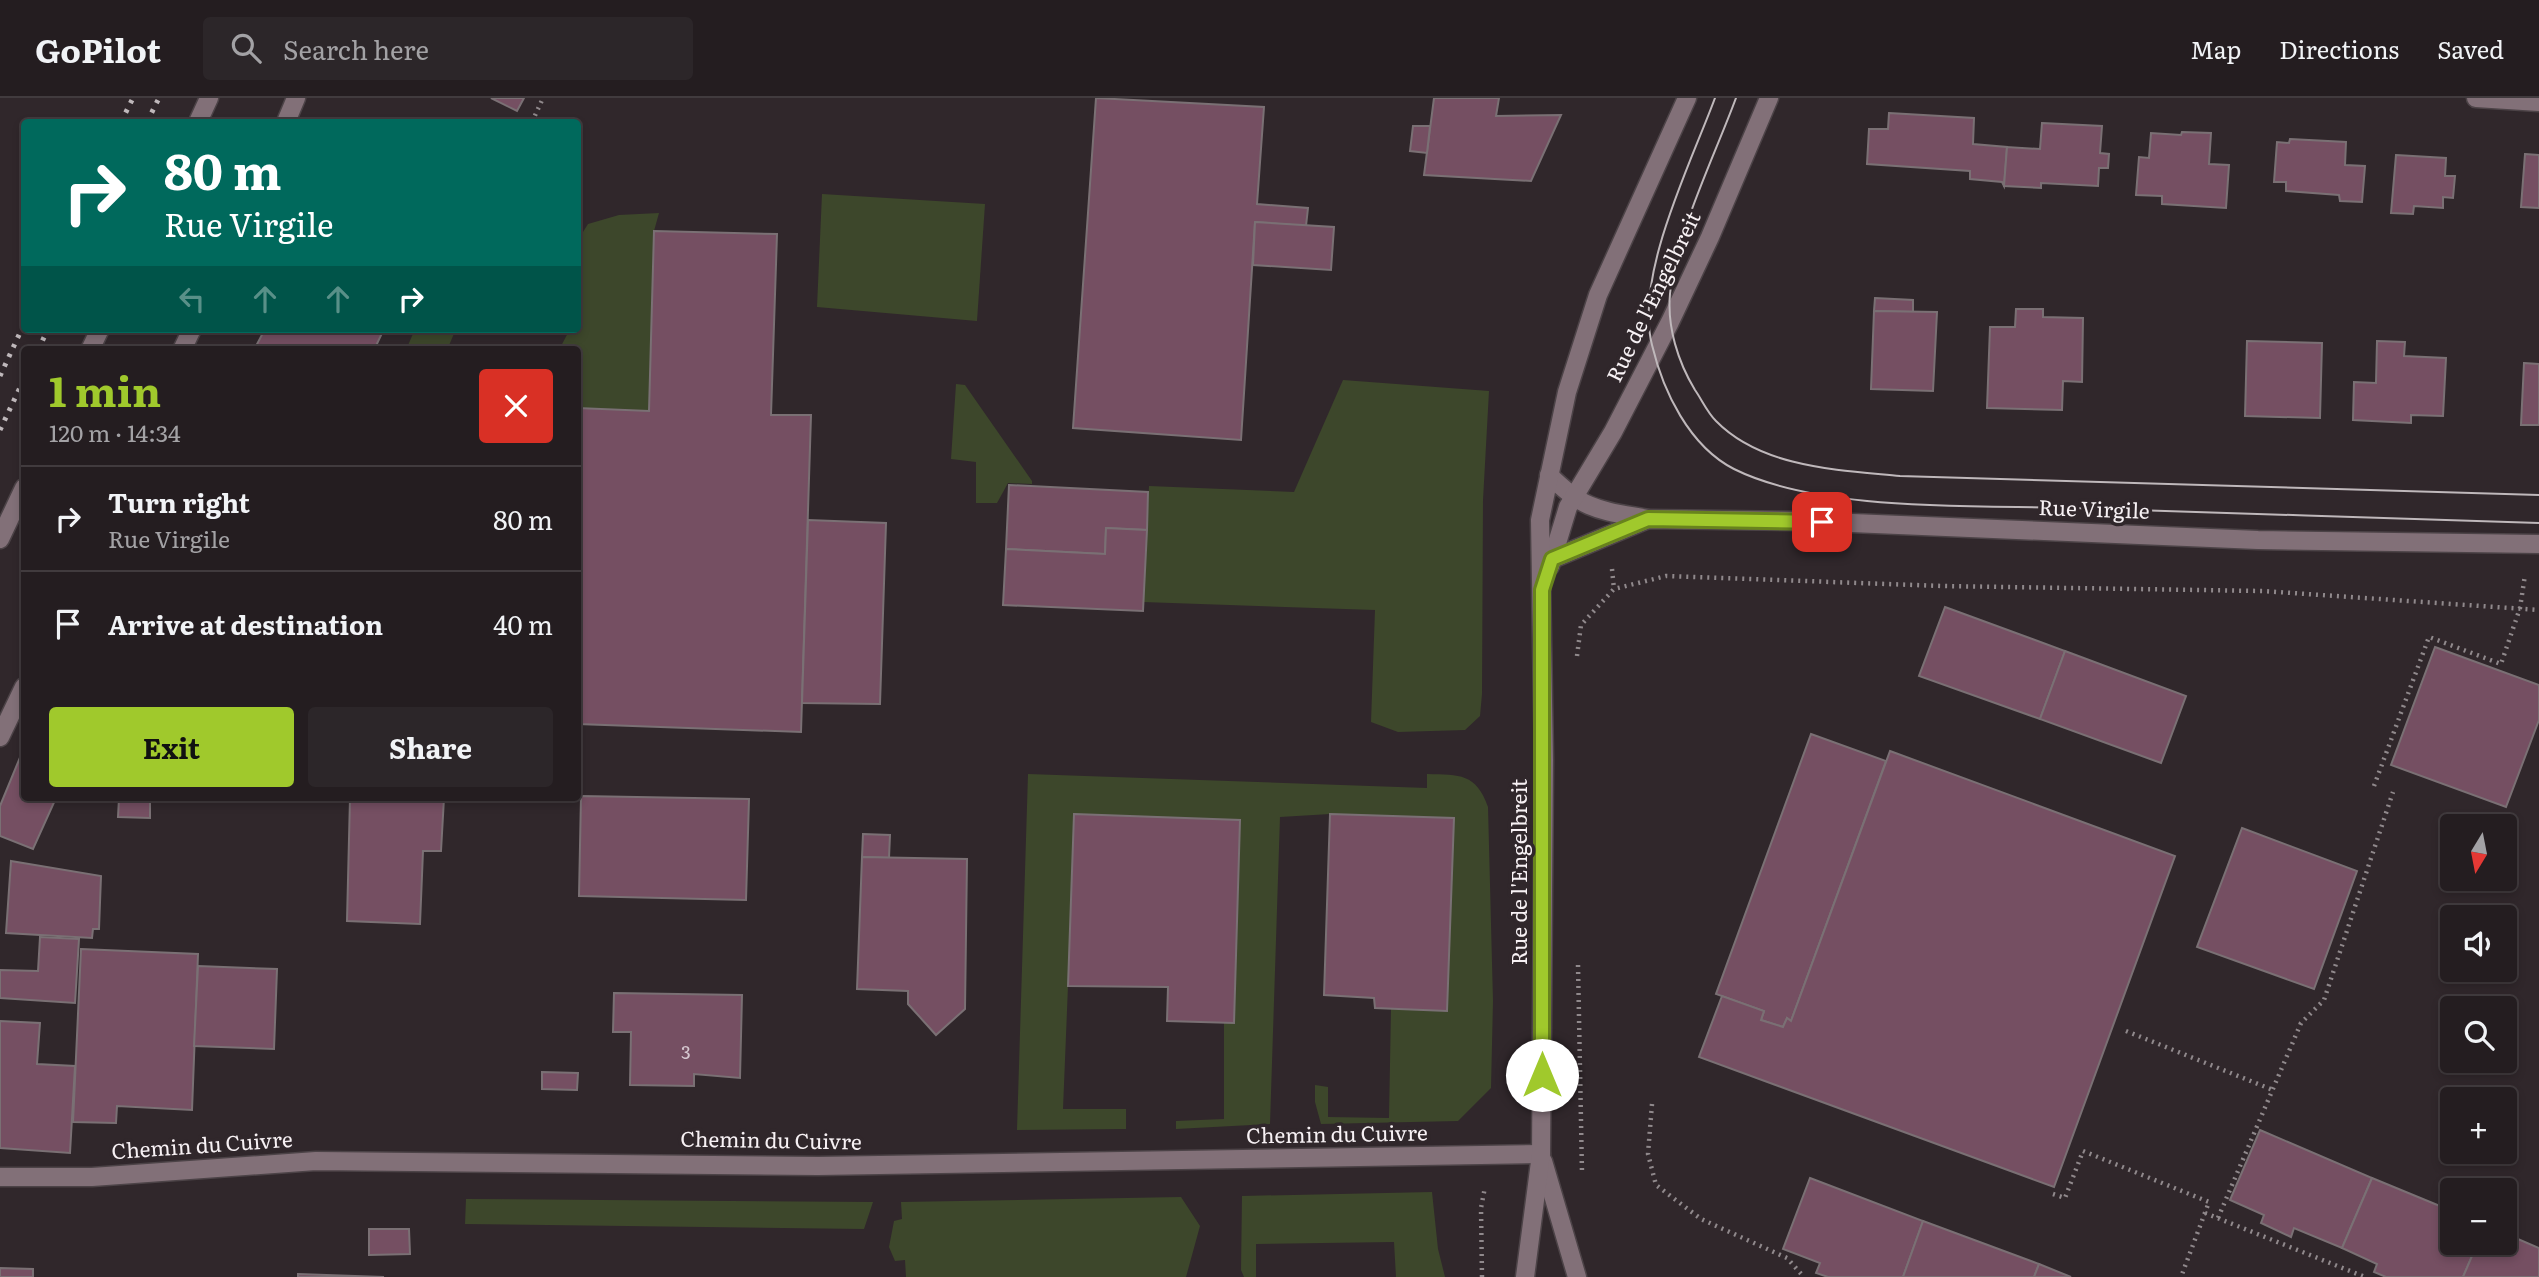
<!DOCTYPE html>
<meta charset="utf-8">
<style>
body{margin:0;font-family:Literata,serif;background:#2c2629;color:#f1f3f6;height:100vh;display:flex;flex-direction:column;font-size:26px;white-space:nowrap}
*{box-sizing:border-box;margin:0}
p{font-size:23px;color:#a3a2a5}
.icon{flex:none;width:38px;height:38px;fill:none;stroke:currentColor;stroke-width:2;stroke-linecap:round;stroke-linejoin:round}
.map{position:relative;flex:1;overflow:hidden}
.sheet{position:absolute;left:21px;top:248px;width:560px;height:455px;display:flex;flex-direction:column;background:#241d20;border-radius:7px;box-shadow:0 4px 10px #0003,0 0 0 2px #413b3e}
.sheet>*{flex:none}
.banner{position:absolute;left:21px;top:21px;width:560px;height:214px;border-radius:7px;box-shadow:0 4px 10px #0003,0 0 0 2px #413b3e;background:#00695c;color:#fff;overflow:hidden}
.needle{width:46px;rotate:190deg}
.fabs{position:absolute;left:2440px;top:716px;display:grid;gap:14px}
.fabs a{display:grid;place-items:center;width:77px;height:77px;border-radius:7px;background:#241d20;box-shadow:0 4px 10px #0003,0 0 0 2px #413b3e;font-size:35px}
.pin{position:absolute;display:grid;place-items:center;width:60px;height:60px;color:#fff;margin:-30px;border-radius:14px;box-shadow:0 4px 10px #0006}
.me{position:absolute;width:77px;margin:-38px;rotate:0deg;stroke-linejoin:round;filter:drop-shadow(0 0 5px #0008)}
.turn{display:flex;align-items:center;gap:24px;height:147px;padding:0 28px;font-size:32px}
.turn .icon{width:91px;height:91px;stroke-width:2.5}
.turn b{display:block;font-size:49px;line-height:60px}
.lanes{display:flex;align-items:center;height:66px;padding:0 28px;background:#0003;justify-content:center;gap:35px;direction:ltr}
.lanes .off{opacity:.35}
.round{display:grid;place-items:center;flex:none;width:74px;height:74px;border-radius:7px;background:#2c2629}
.overview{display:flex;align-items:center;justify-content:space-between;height:119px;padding:0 28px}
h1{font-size:42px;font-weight:700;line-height:52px;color:#a0c92c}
.primary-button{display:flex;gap:14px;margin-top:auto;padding:14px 28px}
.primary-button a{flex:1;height:80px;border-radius:7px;background:#a0c92c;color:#111;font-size:28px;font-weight:700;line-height:80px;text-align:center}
.primary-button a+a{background:#2c2629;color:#f1f3f6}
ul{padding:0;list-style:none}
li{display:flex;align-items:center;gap:21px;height:105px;padding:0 28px;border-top:2px solid #413b3e}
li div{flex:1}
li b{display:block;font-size:26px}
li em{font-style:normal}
header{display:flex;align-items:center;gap:42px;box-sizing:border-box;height:98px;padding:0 35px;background:#241d20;border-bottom:2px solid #413b3e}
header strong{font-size:33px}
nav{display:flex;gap:38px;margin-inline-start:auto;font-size:24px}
.search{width:490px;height:63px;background:#2c2629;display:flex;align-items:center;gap:18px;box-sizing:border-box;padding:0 24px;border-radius:7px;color:#a3a2a5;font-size:26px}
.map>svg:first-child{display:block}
.green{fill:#3d472b}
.building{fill:#754f62;stroke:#7a7074;stroke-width:2}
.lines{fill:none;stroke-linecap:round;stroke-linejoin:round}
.minor-casing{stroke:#4c4347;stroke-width:21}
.path{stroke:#90898c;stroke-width:4.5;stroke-dasharray:2 5;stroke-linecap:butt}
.minor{stroke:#827078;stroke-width:18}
.tram{stroke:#bfb8bb;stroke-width:2}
.rail{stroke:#bfb8bb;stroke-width:5;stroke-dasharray:3.5 7;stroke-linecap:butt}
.route-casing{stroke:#68831d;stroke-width:18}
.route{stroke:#a0c92c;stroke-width:12}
.labels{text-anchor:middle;stroke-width:7;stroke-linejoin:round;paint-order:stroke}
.number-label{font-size:18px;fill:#d6c8d0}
.street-label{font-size:21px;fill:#f7f1f4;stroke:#30272b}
</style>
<header>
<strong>GoPilot</strong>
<div class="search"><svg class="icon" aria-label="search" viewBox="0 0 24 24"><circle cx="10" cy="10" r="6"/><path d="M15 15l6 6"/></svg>Search here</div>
<nav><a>Map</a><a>Directions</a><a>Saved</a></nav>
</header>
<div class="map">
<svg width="2539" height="1179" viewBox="0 0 2539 1179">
<rect width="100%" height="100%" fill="#30272b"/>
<g class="green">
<polygon points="822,96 985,106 977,223 817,209"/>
<polygon points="659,115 654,133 649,313 578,310 578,252 559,252 570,231 578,231 578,142 588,126 619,117"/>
<polygon points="415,231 456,231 447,252 406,252"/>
<polygon points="1343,282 1489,293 1483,402 1482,596 1480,618 1465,632 1398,634 1371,624 1375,512 1143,504 1149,388 1294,394"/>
<polygon points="956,286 965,287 1032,383 1032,386 1008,385 997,405 976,405 976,364 951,361"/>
<path d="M1028,676L1427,690V676C1460,677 1476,675 1488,709L1493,903L1491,990L1458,1023L1321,1026L1315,1004V987L1328,989V1019L1389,1020L1391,911L1447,912L1453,720L1330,716L1280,719L1270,1026L1176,1031V1023L1224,1021V924L1234,925L1240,722L1075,716L1063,1011H1126V1031L1017,1032Z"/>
<polygon points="1432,1094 1438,1151 1445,1179 1396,1179 1394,1144 1256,1146 1256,1179 1244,1179 1241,1172 1242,1098"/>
<polygon points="1181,1099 1200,1128 1186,1179 906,1179 905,1162 895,1163 889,1149 894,1123 902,1121 901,1104"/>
<polygon points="466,1101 873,1104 864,1131 465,1126"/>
</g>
<g class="building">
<polygon points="491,0 524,0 517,13"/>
<polygon points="1096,0 1264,9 1257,106 1308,110 1306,128 1255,124 1241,342 1073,330"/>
<polygon points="1434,0 1499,0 1496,18 1561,17 1531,83 1424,77"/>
<polygon points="1889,15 1974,20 1973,46 2007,49 2004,88 2002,84 1970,81 1970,73 1867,66 1869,31 1888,31"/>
<polygon points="2042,25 2102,28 2100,55 2109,56 2108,70 2099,70 2098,88 2041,85 2041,90 2004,88 2007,49 2040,51"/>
<polygon points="1413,28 1430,28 1427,55 1410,53"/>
<polygon points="2182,34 2211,35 2209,66 2229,67 2226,110 2162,106 2162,98 2136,97 2139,59 2149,60 2151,35 2181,37"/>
<polygon points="2290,41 2346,44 2345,67 2365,68 2362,104 2340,103 2339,97 2286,93 2286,84 2274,84 2277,44 2289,45"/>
<polygon points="2525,56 2539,57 2539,110 2521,109"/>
<polygon points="2396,57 2446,60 2445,78 2455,78 2453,100 2443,99 2443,110 2414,108 2413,116 2391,115"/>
<polygon points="1255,124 1334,129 1331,172 1253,167"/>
<polygon points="654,133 777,136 771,317 811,317 801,634 578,626 578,310 649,313"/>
<polygon points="1875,200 1913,202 1913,214 1874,213"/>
<polygon points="2016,211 2043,211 2043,219 2083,220 2082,284 2063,283 2062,312 1987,310 1990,229 2015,229"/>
<polygon points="1874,213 1937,214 1933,293 1871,291"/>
<polygon points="265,231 384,231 374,252 254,252"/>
<polygon points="2247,243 2322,245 2320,320 2245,318"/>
<polygon points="2377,243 2405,244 2404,258 2446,260 2443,318 2411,317 2411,325 2353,322 2354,284 2376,285"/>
<polygon points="2524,265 2539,266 2539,327 2521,327"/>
<polygon points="1009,387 1148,394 1147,432 1106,430 1105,456 1006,451"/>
<polygon points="808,422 886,425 880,606 802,605"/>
<polygon points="1106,430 1147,432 1143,513 1003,507 1006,451 1105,456"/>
<polygon points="1945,509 2065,553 2040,621 1919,578"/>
<polygon points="2435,549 2539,587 2539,622 2506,709 2391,667"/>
<polygon points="2065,553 2186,598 2161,665 2040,621"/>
<polygon points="1811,636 1886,663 1791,923 1787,920 1783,929 1761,922 1764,913 1716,896"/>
<polygon points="1890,653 2175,758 2054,1089 1699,959 1722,898 1764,913 1761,922 1783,929 1787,920 1791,923"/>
<polygon points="21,657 24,658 24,700 56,700 33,751 0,738 0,708"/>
<polygon points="581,698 749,701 746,802 579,798"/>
<polygon points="119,700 150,700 150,720 118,719"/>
<polygon points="350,700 444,700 441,753 423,753 420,826 347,823"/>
<polygon points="1074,716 1240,722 1234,925 1167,923 1168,889 1068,888"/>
<polygon points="1330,716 1454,720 1447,913 1375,910 1374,900 1324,897"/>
<polygon points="2242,730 2357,773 2314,891 2197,849"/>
<polygon points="863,736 890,737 889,760 862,759"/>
<polygon points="862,759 967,761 965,911 936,937 908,906 908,893 857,891"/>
<polygon points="11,763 101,778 99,831 93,831 92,840 6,835"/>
<polygon points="40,839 79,841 75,905 0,900 0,872 38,873"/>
<polygon points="81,851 198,856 192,1012 117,1008 116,1025 73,1024"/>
<polygon points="198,868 277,871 274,951 194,948"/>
<polygon points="614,895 742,897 740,980 694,976 694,988 630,987 631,934 613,934"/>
<polygon points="0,923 40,925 37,966 75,968 70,1055 0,1050"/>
<polygon points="542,974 578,975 577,992 542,991"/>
<polygon points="2260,1032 2372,1080 2342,1150 2294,1130 2291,1139 2261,1125 2264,1117 2230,1102"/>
<polygon points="1810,1080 1923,1123 1903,1179 1828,1179 1816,1175 1820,1165 1783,1151"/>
<polygon points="2372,1080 2452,1113 2452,1144 2478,1144 2463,1179 2386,1179 2374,1174 2377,1166 2342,1150"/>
<polygon points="1923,1123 2039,1166 2034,1179 1903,1179"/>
<polygon points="369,1131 409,1131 410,1156 369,1157"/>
<polygon points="2504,1135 2539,1150 2539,1179 2463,1179 2478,1144 2504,1144"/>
<polygon points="2039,1166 2071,1179 2034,1179"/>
<polygon points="0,1170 33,1171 33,1179 0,1179"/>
<polygon points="298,1176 384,1179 298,1179"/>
</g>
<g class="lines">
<defs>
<g id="minor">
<polyline points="2476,0 2539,4"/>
<polyline points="198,24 209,0"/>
<polyline points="286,24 296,0"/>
<polyline points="90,252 100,231"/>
<polyline points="182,252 192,231"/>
<path d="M1549,377C1585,413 1599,412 1648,421"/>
<polyline points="0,441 24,390"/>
<polyline points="1552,461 1648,421 1804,423 2258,442 2539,446"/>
<polyline points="1550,468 1568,409 1613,334 1670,224 1710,139 1769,0"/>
<polyline points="0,639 24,589"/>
<polyline points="1543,1063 1577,1179"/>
<polyline points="0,1079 92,1079 316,1063 818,1068 1541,1056"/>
<polyline points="1525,1179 1541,1056 1544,662 1540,422 1567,294 1598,197 1687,0"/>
</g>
</defs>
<use href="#minor" class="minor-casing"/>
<g class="path">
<polyline points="532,24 543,0"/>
<polyline points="1612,471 1614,491"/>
<polyline points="1577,558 1581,527 1614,491 1666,478 1942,488 2263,493 2539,512"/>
<polyline points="2374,688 2429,539 2501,566 2520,510 2525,477"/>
<polyline points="1578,867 1582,1075"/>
<polyline points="2126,933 2273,992"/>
<polyline points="1652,1006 1648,1056 1656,1087 1701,1121 1787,1160 1804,1179"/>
<polyline points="2053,1096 2065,1100 2083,1053 2209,1104 2181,1179"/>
<polyline points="2205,1115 2365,1179"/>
<polyline points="2218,1120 2301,925 2324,902 2393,694"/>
<polyline points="1482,1179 1481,1110 1485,1089"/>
</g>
<use href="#minor" class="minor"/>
<g class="tram">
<path d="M1715,0C1691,65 1634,178 1652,247C1663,293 1689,348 1734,371C1820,414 1975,407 2073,410C2228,415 2384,420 2539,425"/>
<path d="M1736,0C1715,57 1675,138 1670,196C1667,229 1678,264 1695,292C1702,302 1707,314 1716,323C1762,370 1839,372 1900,378L2539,397"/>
</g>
<g class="rail">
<polyline points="121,24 133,0"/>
<polyline points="147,24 159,0"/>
<polyline points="38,252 48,231"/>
<polyline points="0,278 24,226"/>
<polyline points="0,332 24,281"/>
</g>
</g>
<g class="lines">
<defs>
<polyline id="route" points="1542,977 1542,492 1552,461 1648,421 1822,424"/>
</defs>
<use href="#route" class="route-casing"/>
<use href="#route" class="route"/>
</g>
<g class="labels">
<g class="number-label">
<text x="686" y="961">3</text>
</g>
<g class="street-label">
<text transform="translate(1654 199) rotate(-64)" y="7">Rue de l'Engelbreit</text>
<text transform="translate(2094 412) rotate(2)" y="7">Rue Virgile</text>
<text transform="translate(1520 774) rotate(-90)" y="7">Rue de l'Engelbreit</text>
<text transform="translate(1337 1037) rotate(-1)" y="7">Chemin du Cuivre</text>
<text transform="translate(771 1043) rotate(1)" y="7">Chemin du Cuivre</text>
<text transform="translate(202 1048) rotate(-4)" y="7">Chemin du Cuivre</text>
</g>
</g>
</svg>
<div class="fabs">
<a><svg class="needle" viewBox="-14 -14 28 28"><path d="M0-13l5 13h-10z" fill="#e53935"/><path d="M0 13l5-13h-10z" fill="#a3a2a5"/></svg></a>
<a><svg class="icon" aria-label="sound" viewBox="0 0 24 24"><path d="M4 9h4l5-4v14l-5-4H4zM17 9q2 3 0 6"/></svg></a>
<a><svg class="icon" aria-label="search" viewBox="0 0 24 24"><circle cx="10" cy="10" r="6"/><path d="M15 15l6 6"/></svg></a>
<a>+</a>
<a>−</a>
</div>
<div class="pin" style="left:1822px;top:424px;background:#d93025"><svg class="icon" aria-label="arrive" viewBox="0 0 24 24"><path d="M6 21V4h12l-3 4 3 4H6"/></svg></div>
<svg class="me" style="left:1542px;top:977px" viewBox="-20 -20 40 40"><circle r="19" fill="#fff"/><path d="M0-13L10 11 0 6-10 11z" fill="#a0c92c"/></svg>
<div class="banner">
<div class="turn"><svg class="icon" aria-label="right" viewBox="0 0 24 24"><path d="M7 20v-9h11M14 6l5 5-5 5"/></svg><div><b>80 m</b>Rue Virgile</div></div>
<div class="lanes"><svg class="icon off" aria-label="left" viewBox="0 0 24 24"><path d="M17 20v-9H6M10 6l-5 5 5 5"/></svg><svg class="icon off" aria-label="ahead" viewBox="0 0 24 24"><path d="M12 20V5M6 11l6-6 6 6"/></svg><svg class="icon off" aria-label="ahead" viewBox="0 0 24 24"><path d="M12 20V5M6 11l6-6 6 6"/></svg><svg class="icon" aria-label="right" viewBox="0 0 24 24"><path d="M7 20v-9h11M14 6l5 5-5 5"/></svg></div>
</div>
<section class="sheet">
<div class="overview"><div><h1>1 min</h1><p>120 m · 14:34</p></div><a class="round" style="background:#d93025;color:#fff"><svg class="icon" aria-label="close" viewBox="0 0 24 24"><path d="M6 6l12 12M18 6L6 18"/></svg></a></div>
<ul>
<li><svg class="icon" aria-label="right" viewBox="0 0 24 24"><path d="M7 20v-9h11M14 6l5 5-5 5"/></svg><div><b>Turn right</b><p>Rue Virgile</p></div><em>80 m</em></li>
<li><svg class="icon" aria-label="arrive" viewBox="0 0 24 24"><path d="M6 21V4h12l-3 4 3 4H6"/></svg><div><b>Arrive at destination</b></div><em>40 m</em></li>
</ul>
<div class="primary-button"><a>Exit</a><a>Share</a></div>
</section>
</div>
